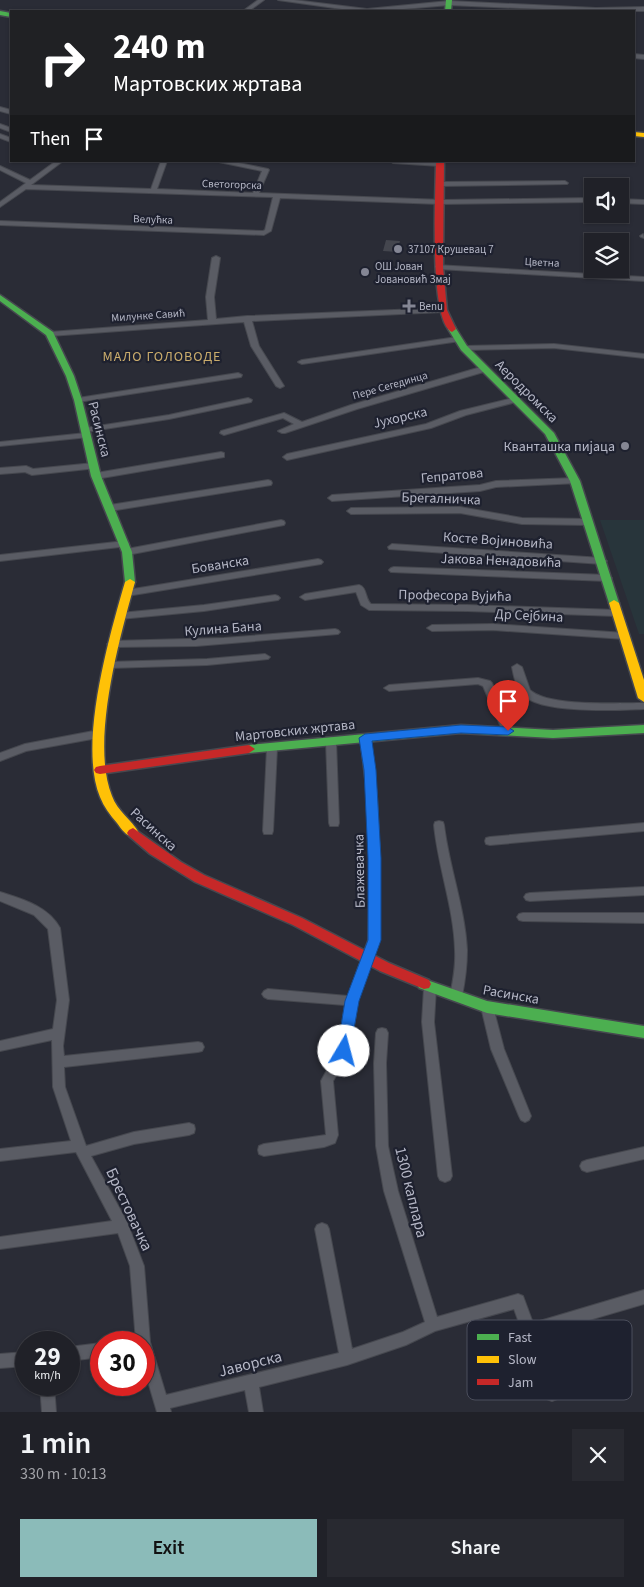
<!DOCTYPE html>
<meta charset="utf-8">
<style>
body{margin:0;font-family:"Source Sans 3",sans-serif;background:#282930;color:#f1f3f6;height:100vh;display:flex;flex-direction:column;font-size:19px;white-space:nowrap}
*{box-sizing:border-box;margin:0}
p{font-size:16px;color:#a2a3a8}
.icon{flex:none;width:28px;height:28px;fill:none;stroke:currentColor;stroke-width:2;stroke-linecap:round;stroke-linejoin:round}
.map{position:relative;height:1412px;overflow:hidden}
.panel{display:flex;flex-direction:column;background:#202128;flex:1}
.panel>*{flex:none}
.banner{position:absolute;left:10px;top:10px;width:625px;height:152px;border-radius:0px;box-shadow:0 1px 4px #0004,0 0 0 1px #3d3e45;background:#202124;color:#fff;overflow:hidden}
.buttons{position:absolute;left:584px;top:178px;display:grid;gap:10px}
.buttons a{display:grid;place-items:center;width:45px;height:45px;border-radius:0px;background:#202128;box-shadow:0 1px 4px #0004,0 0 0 1px #3d3e45;font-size:25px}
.speed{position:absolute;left:15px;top:1331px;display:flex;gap:10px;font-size:25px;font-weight:700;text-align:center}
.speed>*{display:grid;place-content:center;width:65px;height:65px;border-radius:50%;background:#202128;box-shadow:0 1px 4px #0004,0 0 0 1px #3d3e45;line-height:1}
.speed small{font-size:12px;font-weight:400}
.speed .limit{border:8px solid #d22;background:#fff;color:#111}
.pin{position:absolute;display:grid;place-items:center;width:42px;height:42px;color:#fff;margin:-51px -21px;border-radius:50% 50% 50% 0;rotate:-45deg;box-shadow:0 0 5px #0007}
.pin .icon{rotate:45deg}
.me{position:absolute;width:55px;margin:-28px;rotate:8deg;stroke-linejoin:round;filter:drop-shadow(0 0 4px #0008)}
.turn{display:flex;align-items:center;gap:18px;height:105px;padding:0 20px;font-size:22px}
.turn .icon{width:65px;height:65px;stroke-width:2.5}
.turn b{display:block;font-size:35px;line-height:42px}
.then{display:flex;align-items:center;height:48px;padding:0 20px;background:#0003;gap:10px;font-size:19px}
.round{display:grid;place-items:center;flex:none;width:52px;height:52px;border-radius:0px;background:#282930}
.summary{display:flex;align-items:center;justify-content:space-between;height:85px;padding:0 20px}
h1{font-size:30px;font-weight:600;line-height:38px}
.action{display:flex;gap:10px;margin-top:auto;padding:10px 20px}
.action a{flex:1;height:58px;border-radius:0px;background:#8bbbb9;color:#111;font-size:20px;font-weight:600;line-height:58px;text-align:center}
.action a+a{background:#282930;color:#f1f3f6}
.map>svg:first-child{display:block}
.green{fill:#28353b}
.building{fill:#44464e}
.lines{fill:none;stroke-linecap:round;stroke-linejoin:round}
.street-casing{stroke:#46484f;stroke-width:2}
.fast-casing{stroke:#46484f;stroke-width:3}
.slow-casing{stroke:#46484f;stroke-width:3}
.jam-casing{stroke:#46484f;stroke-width:3}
.street{fill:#5a5c64;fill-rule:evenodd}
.fast{fill:#4caf50;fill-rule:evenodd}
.slow{fill:#ffc107;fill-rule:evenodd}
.jam{fill:#c62828;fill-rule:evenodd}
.route{fill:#1a73e8;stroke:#114b97}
.poi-dot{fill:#848694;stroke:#1e212f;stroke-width:2}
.labels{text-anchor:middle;stroke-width:4.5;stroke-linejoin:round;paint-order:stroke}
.far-street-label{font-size:11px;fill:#b5b7c6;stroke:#1e212f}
.far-poi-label{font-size:11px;fill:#b5b7c6;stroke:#1e212f;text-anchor:start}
.far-quarter-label{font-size:14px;letter-spacing:1px;fill:#caac6c;stroke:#1e212f}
.street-label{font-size:14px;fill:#b5b7c6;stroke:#1e212f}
.poi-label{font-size:14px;fill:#b5b7c6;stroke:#1e212f;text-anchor:end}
.near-street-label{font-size:16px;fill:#b5b7c6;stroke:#1e212f}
.key{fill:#1e212f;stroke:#4b4e5c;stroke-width:1}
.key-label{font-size:14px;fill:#b5b7c6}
</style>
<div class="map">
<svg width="644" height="1412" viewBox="0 0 644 1412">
<rect width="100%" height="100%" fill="#2a2c36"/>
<polygon class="green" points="600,520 644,520 644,634 639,634"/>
<polygon class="building" points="386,240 400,241 397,252 383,251"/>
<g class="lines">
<defs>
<g id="street">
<polygon points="258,0 264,0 249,11 243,11"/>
<polygon points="278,0 294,0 367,9 449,1 596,8 644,7 644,11 588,11 449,5 381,11 356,11"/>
<polygon points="634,54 644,55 644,59 634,58"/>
<polygon points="0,107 11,110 11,114 0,111"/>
<polygon points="0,124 11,128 11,132 0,128"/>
<polygon points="0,134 11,138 11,142 0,138"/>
<polygon points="56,161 63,161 31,185 151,189 161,161 167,161 157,189 253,193 262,171 219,162 229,161 268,169 269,170 259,193 443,200 592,198 592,202 440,204 280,198 271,231 264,235 0,225 0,221 263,231 265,230 273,197 26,189 0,207 0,202 26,183 0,170 0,166 30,180"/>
<path d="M390,161C403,161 433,158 443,164L440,166L393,163Z"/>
<polygon points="565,181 568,183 567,184 440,186 437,184 440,182"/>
<polygon points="620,199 644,200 644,204 620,203"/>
<polygon points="643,234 644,238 641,237 640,236"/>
<polygon points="216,256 220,258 214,297 216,319 247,316 443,308 447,310 443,312 252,321 259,346 284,386 280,388 276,386 251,346 244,322 50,336 46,334 50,332 208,320 206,297 212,258"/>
<polygon points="436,265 644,277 644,281 439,269 435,267"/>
<polygon points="457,337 460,337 460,341 302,364 298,362 302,360"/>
<polygon points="554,344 644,354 644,358 554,348 464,350 460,348 464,346"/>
<polygon points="481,367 484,367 488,369 487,371 357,409 285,433 282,433 278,431 294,424 283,418 224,435 220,433 221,431 284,413 302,422 351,405"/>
<polygon points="238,373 242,375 241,377 78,402 74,400 78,398"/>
<polygon points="517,397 520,397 520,401 466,415 431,428 287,460 283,457 287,454 426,424 460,411"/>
<polygon points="248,398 252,400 251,402 169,419 85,432 81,430 85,428 169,415"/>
<polygon points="86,433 89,433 89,437 0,446 0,442"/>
<polygon points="221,452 224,453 224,457 96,479 92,476 96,473"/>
<polygon points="94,463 97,464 97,468 32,475 25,472 0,474 0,468 26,466 33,469"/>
<polygon points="575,478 579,481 578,483 496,487 480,491 332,501 328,498 332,495 480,485 496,481"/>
<polygon points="268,480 271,481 272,483 271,485 110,511 106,508 110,505"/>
<polygon points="460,507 522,518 589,519 593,522 589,525 522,524 460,513 351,514 347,511 351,508"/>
<polygon points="281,520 284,521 285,523 284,525 127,555 123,552 127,549"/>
<polygon points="125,541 128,542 129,544 128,546 0,561 0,555"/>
<polygon points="392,544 602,558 607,561 602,564 389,549 388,547"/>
<polygon points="318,559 321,560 323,562 321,564 127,596 122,593 127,590"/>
<polygon points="394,567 607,575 612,578 607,581 391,572 389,570 391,568"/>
<path d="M359,585C367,587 365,599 371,604L467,605L617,610L622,613L617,616L467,611L369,610L361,605L356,592L305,600L300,597L305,594Z"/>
<polygon points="275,595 278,596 280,598 278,600 204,611 120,619 115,616 120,613 204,605"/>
<polygon points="493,624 625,633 630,636 625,639 493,630 432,631 427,628 432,625"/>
<polygon points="335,629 338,630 340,632 338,634 196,646 112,647 107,644 112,641 224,638"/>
<polygon points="265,654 270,657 268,659 207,665 109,668 104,665 109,662 207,659"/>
<path d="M517,664L522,667L530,690C548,707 618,703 644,703V709C618,710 541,714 523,695C516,688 514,677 512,667Z"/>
<polygon points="478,678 490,681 492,683 513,731 512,734 504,734 483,686 478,684 389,691 384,688 389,685"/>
<polygon points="99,730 103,731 104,734 103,737 26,751 0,761 0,753 25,744"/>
<polygon points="365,734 370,738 377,796 380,858 380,940 358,1001 350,1051 333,1081 338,1135 335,1143 324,1147 264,1156 259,1154 258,1150 259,1146 264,1144 326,1135 321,1081 338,1050 345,1005 268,999 264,997 262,994 264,991 268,989 348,996 368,940 370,858 367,796 360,738"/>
<polygon points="331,737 336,741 339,823 338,826 330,826 329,823 326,741"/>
<polygon points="272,744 277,748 273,831 272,834 264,834 263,831 267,748"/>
<path d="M439,821L443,822L444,825C449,867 465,908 467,950C467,966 465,981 462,996L460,999L456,1001L452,999L450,996C453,981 456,966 455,950C454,908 438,867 434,825L435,822Z"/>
<polygon points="644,823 644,831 490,845 486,844 485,841 486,838 490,837"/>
<polygon points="644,887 644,895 530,901 526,900 524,897 526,894 530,893"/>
<path d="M0,892C22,899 48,906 60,928L69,1000L63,1046L64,1056L198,1042L202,1043L204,1047L202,1051L198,1052L64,1067L65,1087L86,1146L134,1132L189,1123L194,1125L195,1129L194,1133L189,1135L134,1144L91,1156L127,1222L144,1266L150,1342L166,1395L339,1353L315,1229L317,1225L322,1223L327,1225L329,1229L352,1349L403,1332L425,1322L384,1191L376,1146L374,1063L376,1033L378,1029L382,1028L386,1029L388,1033L386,1063L388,1146L398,1191L437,1317L518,1294L523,1296L533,1323L644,1290V1304L538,1335L559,1394L557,1399L552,1401L547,1399L545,1394L514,1309L435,1331L406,1345L347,1365L259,1387L263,1412H249L245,1390L170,1408L171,1412H157L144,1368V1342H136L130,1266L118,1233L0,1249V1237L112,1221L76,1152L0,1161V1149L71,1141L53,1087L52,1040L0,1051V1041L53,1029L57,1000L48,929L34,915L0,901Z"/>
<polygon points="523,913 644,913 644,923 523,921 519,920 517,917 519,914"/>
<polygon points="430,983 434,985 436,988 434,1022 452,1176 450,1180 445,1182 440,1180 438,1176 422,1022 424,988 426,985"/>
<polygon points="487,1002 491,1003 493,1007 504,1049 531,1116 529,1120 525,1122 521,1120 519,1116 491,1049 481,1007 483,1003"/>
<polygon points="644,1147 644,1159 587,1172 582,1170 580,1166 582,1162 587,1160"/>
<polygon points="101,1343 101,1357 69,1361 69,1347"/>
<polygon points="26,1352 26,1366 0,1368 0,1354"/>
<polygon points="40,1385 54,1385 56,1412 42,1412"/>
</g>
<g id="fast">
<polygon points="446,0 452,0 451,11 445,11"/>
<polygon points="0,11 11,13 11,17 0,15"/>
<polygon points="0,295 53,332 74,376 82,400 101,476 132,552 135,582 134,584 126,584 125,582 122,552 91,476 74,400 66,376 46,335 0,301"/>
<polygon points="452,326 455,327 467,346 554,433 580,481 619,603 618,605 614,606 609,603 570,481 545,434 461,350 448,329"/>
<polygon points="461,725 553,730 644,725 644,733 553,738 461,733 249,753 243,749 249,745"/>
<polygon points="424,979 487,1001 644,1026 644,1038 487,1013 419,988 417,984 419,980"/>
</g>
<g id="slow">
<polygon points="634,132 644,133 644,137 634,136"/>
<path d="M130,579L135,582C120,637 90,742 112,796C117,811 132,820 139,833L137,836C128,839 122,830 117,823C110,815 104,807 100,797C78,744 109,637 125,582Z"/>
<polygon points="614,600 619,603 644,680 644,702 638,698 609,603"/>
</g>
<g id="jam">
<path d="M436,161H444L443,267L447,310L456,329L452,332C428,322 436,188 436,161Z"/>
<polygon points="249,745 255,749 249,753 100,774 96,773 94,770 96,767 100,766"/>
<polygon points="133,828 181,862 204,875 302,918 389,963 429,980 431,984 429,988 424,989 380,971 293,925 195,882 150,854 129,836 127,833 129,830"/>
</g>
</defs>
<use href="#street" class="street-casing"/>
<use href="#fast" class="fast-casing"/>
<use href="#slow" class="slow-casing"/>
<use href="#jam" class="jam-casing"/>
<use href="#street" class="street"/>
<use href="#fast" class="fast"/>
<use href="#slow" class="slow"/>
<use href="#jam" class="jam"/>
</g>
<polygon class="route" points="461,725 508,727 514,731 508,735 461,733 372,741 376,770 381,858 381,940 359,1001 350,1051 348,1055 344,1057 339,1055 337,1051 345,1001 368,940 368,858 364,770 359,738 365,734"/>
<g class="poi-dot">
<circle cx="398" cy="249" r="5"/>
<circle cx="365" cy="272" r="5"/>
<path d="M406.5 298.5h5v5h5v5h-5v5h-5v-5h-5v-5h5z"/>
<circle cx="625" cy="446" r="5"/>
</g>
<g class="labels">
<g class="far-street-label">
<text transform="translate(232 184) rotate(2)" y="4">Светогорска</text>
<text transform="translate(153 219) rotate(2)" y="4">Велућка</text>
<text transform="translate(542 262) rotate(3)" y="4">Цветна</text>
<text transform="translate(148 315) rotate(-4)" y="4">Милунке Савић</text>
<text transform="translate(390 385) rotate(-16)" y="4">Пере Сегединца</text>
</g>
<g class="far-poi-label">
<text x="408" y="253">37107 Крушевац 7</text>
<text x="375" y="270">ОШ Јован<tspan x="375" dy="13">Јовановић Змај</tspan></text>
<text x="419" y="310">Benu</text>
</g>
<g class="far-quarter-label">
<text x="162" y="361">МАЛО ГОЛОВОДЕ</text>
</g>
<g class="street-label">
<text transform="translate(527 391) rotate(45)" y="5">Аеродромска</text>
<text transform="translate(400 417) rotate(-13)" y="5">Јухорска</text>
<text transform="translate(100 429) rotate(76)" y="5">Расинска</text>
<text transform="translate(452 475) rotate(-5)" y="5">Гепратова</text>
<text transform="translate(441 498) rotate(2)" y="5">Брегалничка</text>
<text transform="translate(498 540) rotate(4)" y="5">Косте Војиновића</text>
<text transform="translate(501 560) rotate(2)" y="5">Јакова Ненадовића</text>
<text transform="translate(220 564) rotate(-9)" y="5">Бованска</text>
<text transform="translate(455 595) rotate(1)" y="5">Професора Вујића</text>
<text transform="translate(529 615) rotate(3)" y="5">Др Сејбина</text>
<text transform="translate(223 628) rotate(-4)" y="5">Кулина Бана</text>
<text transform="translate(295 730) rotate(-6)" y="5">Мартовских жртава</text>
<text transform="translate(154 829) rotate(42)" y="5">Расинска</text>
<text transform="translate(359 871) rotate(-91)" y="5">Блажевачка</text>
<text transform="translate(511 994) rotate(10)" y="5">Расинска</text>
</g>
<g class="poi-label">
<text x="615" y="451">Кванташка пијаца</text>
</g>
<g class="near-street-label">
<text transform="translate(412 1192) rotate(76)" y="6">1300 каплара</text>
<text transform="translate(130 1209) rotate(65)" y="6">Брестовачка</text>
<text transform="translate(250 1363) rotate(-14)" y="6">Јаворска</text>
</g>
</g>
<rect x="467" y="1320" width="165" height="80" rx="8" class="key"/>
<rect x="477" y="1334" width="22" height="6" fill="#4caf50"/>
<rect x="477" y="1356" width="22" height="7" fill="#ffc107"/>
<rect x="477" y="1379" width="22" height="6" fill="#c62828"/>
<g class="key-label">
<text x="508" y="1342">Fast</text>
<text x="508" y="1364">Slow</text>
<text x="508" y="1387">Jam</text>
</g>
</svg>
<div class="buttons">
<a><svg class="icon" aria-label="sound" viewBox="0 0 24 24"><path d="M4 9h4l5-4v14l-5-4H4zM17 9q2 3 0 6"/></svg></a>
<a><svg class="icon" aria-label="layers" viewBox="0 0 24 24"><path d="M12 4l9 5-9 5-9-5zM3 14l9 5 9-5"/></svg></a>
</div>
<div class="speed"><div>29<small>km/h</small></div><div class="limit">30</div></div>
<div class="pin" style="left:508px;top:731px;background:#d93025"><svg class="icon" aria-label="arrive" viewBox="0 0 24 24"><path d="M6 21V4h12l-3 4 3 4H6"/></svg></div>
<svg class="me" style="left:344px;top:1051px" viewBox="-20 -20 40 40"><circle r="19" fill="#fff"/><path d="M0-13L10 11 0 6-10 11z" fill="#1a73e8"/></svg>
<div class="banner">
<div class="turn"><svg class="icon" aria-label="right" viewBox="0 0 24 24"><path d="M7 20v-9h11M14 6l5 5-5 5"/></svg><div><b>240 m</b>Мартовских жртава</div></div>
<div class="then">Then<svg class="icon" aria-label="arrive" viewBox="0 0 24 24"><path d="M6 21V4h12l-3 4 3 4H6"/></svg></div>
</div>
</div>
<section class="panel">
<div class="summary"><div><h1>1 min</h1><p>330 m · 10:13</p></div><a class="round"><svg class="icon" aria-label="close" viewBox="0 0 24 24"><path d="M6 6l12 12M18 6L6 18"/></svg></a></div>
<div class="action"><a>Exit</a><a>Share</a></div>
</section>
